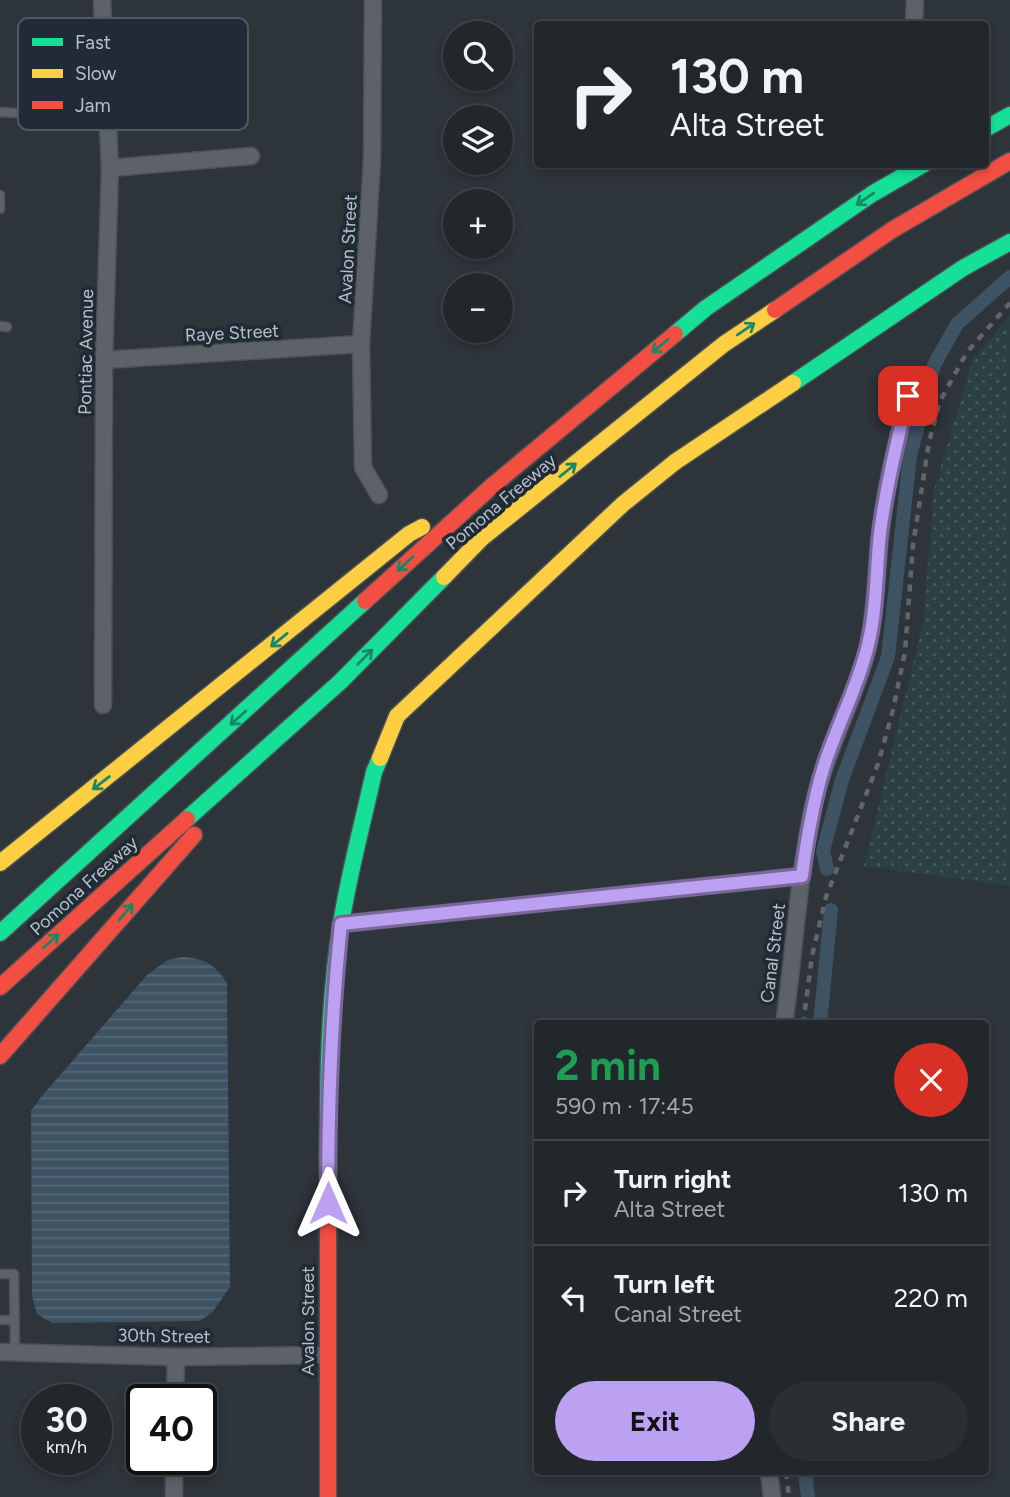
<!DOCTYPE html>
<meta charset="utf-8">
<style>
body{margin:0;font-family:Figtree,sans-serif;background:#2a2f34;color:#f1f3f6;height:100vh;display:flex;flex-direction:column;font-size:26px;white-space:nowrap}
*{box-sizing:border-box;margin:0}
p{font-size:23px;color:#a2a5a9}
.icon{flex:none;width:38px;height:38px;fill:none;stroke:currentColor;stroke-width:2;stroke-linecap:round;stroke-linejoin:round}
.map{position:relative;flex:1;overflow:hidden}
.details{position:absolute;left:534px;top:1020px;width:455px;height:455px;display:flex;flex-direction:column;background:#22272c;border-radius:7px;box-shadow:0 4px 10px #0003,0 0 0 2px #3f4448}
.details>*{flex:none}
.banner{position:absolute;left:534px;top:21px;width:455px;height:147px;border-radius:7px;box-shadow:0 4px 10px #0003,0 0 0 2px #3f4448;background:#22272c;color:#f1f3f6;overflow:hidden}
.tools{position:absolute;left:443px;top:21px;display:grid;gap:14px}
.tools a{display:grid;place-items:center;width:70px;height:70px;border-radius:50%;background:#22272c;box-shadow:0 4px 10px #0003,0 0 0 2px #3f4448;font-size:35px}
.speed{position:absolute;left:21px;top:1384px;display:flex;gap:14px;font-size:35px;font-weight:700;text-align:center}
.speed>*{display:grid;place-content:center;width:91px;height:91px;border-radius:50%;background:#22272c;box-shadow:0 4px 10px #0003,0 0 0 2px #3f4448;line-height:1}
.speed small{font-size:18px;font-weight:400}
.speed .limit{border:4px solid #111;border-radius:10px;background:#fff;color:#111}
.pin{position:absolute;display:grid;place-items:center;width:60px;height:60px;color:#fff;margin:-30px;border-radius:14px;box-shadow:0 4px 10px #0006}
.me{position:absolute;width:77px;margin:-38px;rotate:0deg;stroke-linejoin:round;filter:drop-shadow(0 0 5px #0008)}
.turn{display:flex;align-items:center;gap:24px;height:147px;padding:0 21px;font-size:32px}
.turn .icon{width:91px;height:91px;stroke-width:2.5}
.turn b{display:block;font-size:49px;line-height:60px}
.round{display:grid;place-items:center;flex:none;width:74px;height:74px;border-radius:37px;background:#2a2f34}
.summary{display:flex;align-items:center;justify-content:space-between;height:119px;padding:0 21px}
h1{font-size:42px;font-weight:700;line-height:52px;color:#1e9e55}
.primary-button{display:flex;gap:14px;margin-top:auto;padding:14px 21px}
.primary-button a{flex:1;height:80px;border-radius:42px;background:#bca0f2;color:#111;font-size:28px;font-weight:700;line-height:80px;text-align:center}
.primary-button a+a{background:#2a2f34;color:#f1f3f6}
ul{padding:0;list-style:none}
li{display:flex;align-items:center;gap:21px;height:105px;padding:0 21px;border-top:2px solid #3f4448}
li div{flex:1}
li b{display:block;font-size:26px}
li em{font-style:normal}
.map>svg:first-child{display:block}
.grass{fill:url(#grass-dots)}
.water{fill:url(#water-rules)}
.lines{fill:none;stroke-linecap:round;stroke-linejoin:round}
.canal{stroke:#3d5263;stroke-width:14}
.lane-casing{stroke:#4b5054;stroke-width:11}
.street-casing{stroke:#4b5054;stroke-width:19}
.fast-casing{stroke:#4b5054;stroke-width:19}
.slow-casing{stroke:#4b5054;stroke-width:19}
.jam-casing{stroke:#4b5054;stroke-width:19}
.lane{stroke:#5d6268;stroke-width:8}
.street{stroke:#5d6268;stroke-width:16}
.fast{stroke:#16e098;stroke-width:16}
.slow{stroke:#ffcf43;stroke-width:16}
.jam{stroke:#f24e42;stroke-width:16}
.rail{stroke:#61666c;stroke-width:4.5;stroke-dasharray:7 7;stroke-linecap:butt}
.oneway{stroke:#1b8666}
.route-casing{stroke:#7a689d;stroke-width:18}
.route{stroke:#bca0f2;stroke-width:12}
.labels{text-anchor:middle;stroke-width:7;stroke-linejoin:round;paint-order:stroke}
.street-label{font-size:18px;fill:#b8c1ca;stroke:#202b35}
.key{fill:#202b35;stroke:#4e5862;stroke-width:2}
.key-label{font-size:19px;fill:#b8c1ca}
</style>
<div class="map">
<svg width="1010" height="1497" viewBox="0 0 1010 1497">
<defs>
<pattern id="grass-dots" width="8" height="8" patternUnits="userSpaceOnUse" patternTransform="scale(1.75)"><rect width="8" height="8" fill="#2b4040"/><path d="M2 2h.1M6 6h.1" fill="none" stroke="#485a5a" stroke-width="1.8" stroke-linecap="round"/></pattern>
<pattern id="water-rules" width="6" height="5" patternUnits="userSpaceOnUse" patternTransform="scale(1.75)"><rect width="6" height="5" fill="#3d5263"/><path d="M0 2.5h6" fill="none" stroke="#576978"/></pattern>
</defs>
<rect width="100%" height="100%" fill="#2d343a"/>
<polygon class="grass" points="1010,315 1010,886 864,866 923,622 934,490 972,361"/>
<path class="water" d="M182,957C203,958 215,964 227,983L230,1287L212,1313L199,1321L52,1323L37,1314L32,1296L31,1111L41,1097L148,974L168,960Z"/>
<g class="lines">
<g class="canal">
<polyline points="827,869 823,851 842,780 888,657 910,456 934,365 957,324 1010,277"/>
<polyline points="820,1024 831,910"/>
<polyline points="805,1472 808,1497"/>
</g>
<defs>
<g id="lane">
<polyline points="0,112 15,113"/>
<polyline points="0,195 0,209"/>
<polyline points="0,326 7,327"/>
<polyline points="0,1274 14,1274 15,1352"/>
<polyline points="0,1320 14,1320"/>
</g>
<g id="street">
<polyline points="102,0 110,168 104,360 103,705"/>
<polyline points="373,0 372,159 361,344 363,467 379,495"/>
<polyline points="914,24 915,0"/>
<polyline points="110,168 251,156"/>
<polyline points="104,360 361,344"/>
<polyline points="341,924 802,876"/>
<path d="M784,1024C795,950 798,875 814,803C827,747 856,698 869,642C876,607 876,572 880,537C885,489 897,443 908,396"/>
<polyline points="0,1352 176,1357 327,1355"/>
<polyline points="175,1400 176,1357"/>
<polyline points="769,1472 772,1497"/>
<polyline points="174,1497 174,1460"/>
</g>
<g id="fast">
<polyline points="985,129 1010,115"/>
<polyline points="675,334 706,308 872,194 924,164"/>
<polyline points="793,383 963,268 1010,242"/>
<polyline points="187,819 340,682 444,577"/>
<polyline points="0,933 365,601"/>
<path d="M328,1229C328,1128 325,1024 341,924C349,873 363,822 374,772L380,758"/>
</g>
<g id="slow">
<polyline points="444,577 482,538 724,344 775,310"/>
<polyline points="380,758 397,716 623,504 675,462 793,383"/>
<polyline points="0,863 409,534 422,527"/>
</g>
<g id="jam">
<polyline points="775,310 892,230 1010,161"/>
<polyline points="365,601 492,486 675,334"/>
<polyline points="0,987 187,819"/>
<polyline points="0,1056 194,835"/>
<polyline points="328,1229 328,1497"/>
</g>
</defs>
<use href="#lane" class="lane-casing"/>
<use href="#street" class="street-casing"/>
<use href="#fast" class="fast-casing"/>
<use href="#slow" class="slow-casing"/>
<use href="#jam" class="jam-casing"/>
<use href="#lane" class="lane"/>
<use href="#street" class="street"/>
<use href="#fast" class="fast"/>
<use href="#slow" class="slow"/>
<use href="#jam" class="jam"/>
<g class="rail">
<polyline points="803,1024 812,956 826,897 878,764 893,710 905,652 913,545 929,442 940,401 967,352 1010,303"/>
<polyline points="786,1472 789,1497"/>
</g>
</g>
<defs><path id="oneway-shaft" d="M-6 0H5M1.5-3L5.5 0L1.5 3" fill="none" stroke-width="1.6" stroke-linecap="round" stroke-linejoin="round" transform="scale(1.75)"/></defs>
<g class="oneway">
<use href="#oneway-shaft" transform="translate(865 199) rotate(146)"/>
<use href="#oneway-shaft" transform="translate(746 329) rotate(-34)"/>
<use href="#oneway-shaft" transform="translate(660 346) rotate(140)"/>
<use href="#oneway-shaft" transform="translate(568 470) rotate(-39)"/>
<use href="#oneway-shaft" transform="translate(405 564) rotate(138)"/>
<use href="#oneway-shaft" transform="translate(279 640) rotate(141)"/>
<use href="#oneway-shaft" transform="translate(365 657) rotate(-45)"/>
<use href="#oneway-shaft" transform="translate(238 718) rotate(138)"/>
<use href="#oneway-shaft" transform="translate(101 783) rotate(142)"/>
<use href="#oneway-shaft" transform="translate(126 912) rotate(-49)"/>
<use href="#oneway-shaft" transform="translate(51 941) rotate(-42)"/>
</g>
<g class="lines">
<defs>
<path id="route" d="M328,1203C328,1109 331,1017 341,924L802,876C807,838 813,802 824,766C837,725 858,687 868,645C877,608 876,570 880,533C886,487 897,442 908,396"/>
</defs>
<use href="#route" class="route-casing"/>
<use href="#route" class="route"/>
</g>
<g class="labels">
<g class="street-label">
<text transform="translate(348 249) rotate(-87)" y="6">Avalon Street</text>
<text transform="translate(232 333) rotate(-3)" y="6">Raye Street</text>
<text transform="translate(86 352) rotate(-89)" y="6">Pontiac Avenue</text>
<text transform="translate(501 502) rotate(-40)" y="6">Pomona Freeway</text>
<text transform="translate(84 886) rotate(-42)" y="6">Pomona Freeway</text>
<text transform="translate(773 953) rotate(-83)" y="6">Canal Street</text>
<text transform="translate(308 1321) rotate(-90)" y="6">Avalon Street</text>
<text transform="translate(164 1336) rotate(1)" y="6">30th Street</text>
</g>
</g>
<rect x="18" y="18" width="230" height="112" rx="10" class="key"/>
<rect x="32" y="38" width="31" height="8" fill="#16e098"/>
<rect x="32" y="69" width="31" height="9" fill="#ffcf43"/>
<rect x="32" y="101" width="31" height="8" fill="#f24e42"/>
<g class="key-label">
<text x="75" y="49">Fast</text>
<text x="75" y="80">Slow</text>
<text x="75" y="112">Jam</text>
</g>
</svg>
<div class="tools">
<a><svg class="icon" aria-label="search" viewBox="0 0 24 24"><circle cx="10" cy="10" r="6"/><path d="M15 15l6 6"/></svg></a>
<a><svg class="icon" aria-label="layers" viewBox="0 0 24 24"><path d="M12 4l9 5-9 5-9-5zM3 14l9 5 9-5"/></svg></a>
<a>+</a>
<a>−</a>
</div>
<div class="speed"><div>30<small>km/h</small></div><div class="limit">40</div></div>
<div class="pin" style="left:908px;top:396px;background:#d93025"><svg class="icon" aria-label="arrive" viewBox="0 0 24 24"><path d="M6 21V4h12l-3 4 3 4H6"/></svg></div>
<svg class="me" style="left:328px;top:1203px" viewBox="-20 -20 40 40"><path d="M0-17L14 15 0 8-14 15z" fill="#bca0f2" stroke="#fff" stroke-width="4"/></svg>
<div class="banner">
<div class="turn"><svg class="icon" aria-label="right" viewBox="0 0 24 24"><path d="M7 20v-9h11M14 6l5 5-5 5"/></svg><div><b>130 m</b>Alta Street</div></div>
</div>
<section class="details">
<div class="summary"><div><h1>2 min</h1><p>590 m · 17:45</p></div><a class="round" style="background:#d93025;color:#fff"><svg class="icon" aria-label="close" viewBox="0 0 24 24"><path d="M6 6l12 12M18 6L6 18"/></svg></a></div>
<ul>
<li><svg class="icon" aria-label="right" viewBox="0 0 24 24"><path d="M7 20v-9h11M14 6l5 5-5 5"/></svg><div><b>Turn right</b><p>Alta Street</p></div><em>130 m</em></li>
<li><svg class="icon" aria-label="left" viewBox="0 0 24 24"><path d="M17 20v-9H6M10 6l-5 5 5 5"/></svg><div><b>Turn left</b><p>Canal Street</p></div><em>220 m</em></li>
</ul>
<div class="primary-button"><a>Exit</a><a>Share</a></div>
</section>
</div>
